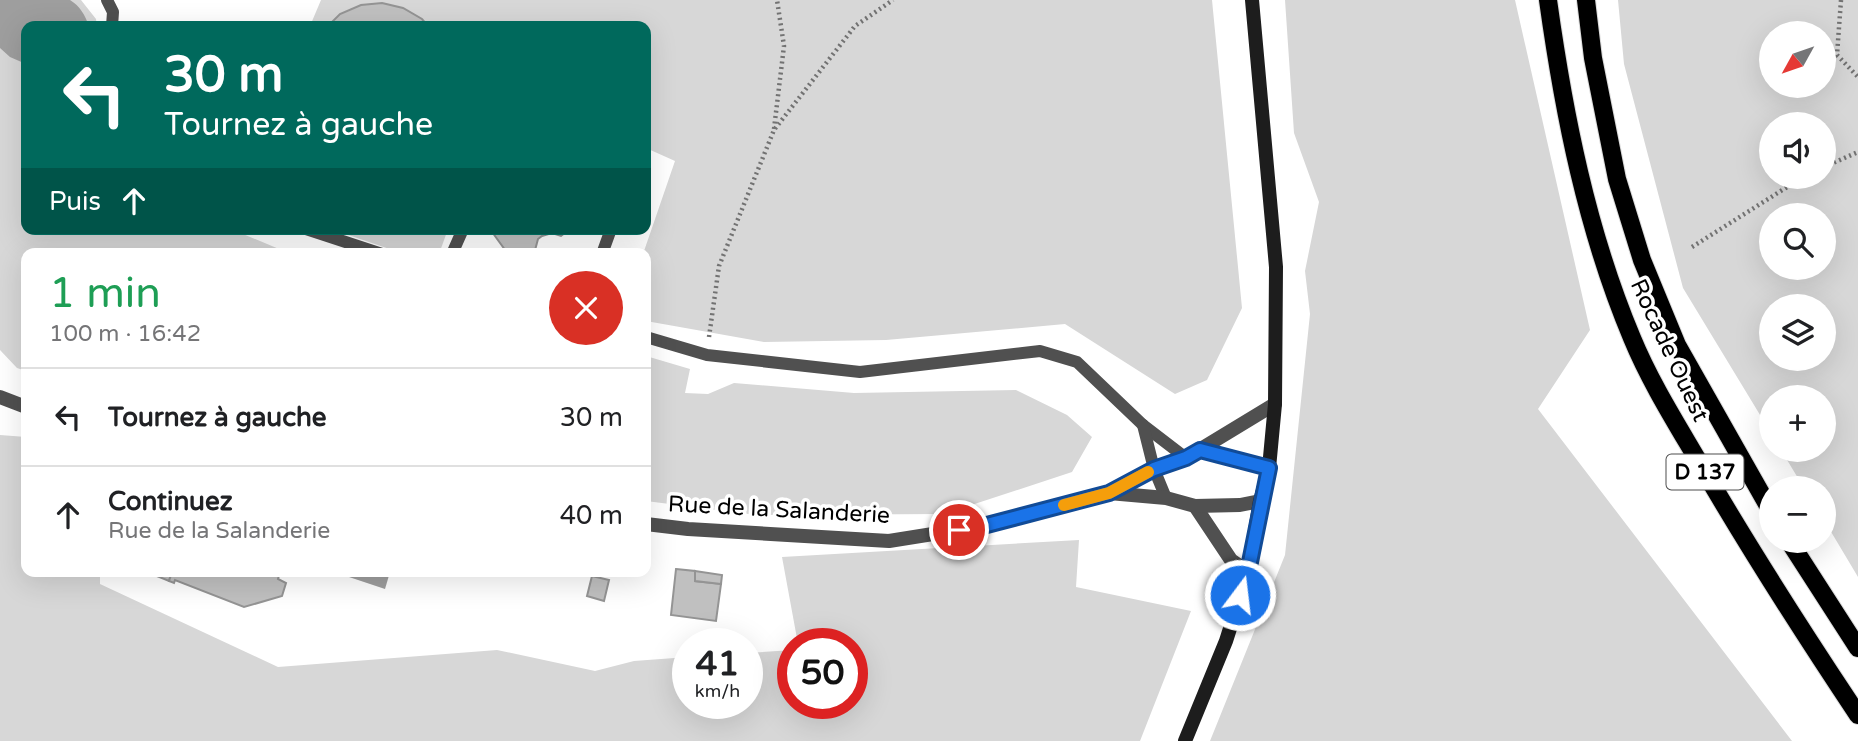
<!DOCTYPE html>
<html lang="fr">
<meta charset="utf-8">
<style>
body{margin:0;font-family:"Varela Round",sans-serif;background:#f6f6f6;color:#202124;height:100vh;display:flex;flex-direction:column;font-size:26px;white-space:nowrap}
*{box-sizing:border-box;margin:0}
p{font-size:23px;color:#757577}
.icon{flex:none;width:38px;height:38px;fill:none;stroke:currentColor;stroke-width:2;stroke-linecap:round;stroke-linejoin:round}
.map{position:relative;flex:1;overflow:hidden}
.details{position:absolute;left:21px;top:248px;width:630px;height:329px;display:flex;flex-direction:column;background:#fff;border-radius:14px;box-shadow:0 7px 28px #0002}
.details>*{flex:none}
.hud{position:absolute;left:21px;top:21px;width:630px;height:214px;border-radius:14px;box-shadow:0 7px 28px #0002;background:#00695c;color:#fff;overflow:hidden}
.needle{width:46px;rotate:230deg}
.buttons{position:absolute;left:1759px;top:21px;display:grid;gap:14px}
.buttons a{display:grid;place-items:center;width:77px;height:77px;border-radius:50%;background:#fff;box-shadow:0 7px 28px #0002;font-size:35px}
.speed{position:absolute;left:672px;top:628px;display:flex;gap:14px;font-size:35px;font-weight:700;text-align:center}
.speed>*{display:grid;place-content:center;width:91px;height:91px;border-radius:50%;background:#fff;box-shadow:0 7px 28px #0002;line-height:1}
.speed small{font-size:18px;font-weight:400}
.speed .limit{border:10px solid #d22;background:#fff;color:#111}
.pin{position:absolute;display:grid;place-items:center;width:60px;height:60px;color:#fff;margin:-30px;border:4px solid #fff;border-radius:50%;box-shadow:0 2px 7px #0007}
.me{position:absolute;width:77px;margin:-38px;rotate:15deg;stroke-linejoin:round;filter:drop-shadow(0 0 5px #0008)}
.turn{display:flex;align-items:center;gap:24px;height:147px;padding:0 28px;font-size:32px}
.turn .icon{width:91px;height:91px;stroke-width:2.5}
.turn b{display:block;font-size:49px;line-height:60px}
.then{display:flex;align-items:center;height:66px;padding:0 28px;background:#0003;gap:14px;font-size:26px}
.round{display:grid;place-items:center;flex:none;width:74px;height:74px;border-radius:37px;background:#f6f6f6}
.overview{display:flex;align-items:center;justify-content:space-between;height:119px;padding:0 28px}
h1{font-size:42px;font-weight:600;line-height:52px;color:#1e9e55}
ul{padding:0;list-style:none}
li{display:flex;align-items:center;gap:21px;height:98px;padding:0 28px;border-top:2px solid #e0e0e0}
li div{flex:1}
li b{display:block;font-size:26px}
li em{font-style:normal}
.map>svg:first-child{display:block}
.green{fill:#d7d7d7;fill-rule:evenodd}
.water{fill:#9e9e9e}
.building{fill:#c0c0c0;stroke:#949494;stroke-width:2}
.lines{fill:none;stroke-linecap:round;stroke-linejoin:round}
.primary-casing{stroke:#dbdbdb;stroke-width:20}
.path{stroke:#727272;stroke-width:4.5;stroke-dasharray:2 3.5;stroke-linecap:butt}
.service{stroke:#505050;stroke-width:12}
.tertiary{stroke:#505050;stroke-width:14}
.secondary{stroke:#1d1d1d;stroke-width:14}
.primary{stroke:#000;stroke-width:18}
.route-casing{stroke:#114b97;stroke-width:18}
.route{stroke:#1a73e8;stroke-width:12}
.slow{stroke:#f59e0b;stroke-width:12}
.labels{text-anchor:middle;stroke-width:7;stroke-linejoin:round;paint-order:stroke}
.shield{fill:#fff;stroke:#4c4c4c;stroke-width:2}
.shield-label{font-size:21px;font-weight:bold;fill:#000}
.street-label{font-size:23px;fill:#000;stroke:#fff}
</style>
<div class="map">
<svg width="1858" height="741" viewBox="0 0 1858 741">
<rect width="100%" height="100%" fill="#fff"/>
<g class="green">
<polygon points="0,0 81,0 96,19 97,26 26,26 26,229 231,229 291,254 26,254 26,371 17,368 0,350"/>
<polygon points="321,0 1212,0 1242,308 1207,380 1175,394 1065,324 886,340 764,342 646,321 646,254 643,254 675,161 646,148 646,26 310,26"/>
<polygon points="1285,0 1515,0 1590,330 1538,409 1792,741 1210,741 1285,555 1310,314 1305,271 1319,202 1294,133"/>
<path d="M1618,0H1858V577L1824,520V488H1804L1781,450H1824V397H1771V433L1683,288L1624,64ZM1771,33H1824V86H1771ZM1771,124H1824V177H1771ZM1771,215H1824V268H1771ZM1771,306H1824V359H1771Z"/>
<polygon points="331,229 448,229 439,254 404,254"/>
<polygon points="646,356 690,369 685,393 708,394 734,383 854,393 1016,390 1067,415 1092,437 1072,472 944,514 756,515 646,501"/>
<polygon points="0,435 26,437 26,572 100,572 100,584 278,667 497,650 595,671 634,661 688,657 688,704 747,704 747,653 793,650 793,704 852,704 852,644 798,644 782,557 1079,540 1076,587 1191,611 1140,741 0,741"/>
</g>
<g class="water">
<path d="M0,0H70C80,6 85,15 89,26H26V64L10,57L0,48Z"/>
<polygon points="334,572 390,572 385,589"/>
</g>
<g class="building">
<polygon points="382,3 403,8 422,19 428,26 328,26 340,14 361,5"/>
<polygon points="490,229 570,229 561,236 552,233 542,236 538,239 534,254 508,254"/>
<polygon points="676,569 695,571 695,581 721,584 716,621 671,615"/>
<polygon points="695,571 722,575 721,584 695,581"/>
<polygon points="147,572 172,572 169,581"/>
<polygon points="172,572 280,572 278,579 286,583 282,596 244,607 175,580 174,583 169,581"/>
<polygon points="592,576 609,580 604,601 587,596"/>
</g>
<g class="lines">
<defs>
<g id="primary">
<path d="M1548,0C1564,115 1587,231 1632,338C1651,384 1678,426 1703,469C1752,553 1804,634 1858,715"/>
<polyline points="1586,0 1593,58 1617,179 1642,260 1677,345 1771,511"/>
<polyline points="1789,541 1858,648"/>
</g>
</defs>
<use href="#primary" class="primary-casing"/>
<g class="path">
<polyline points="1841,0 1837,55 1858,77"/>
<polyline points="774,129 784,46 777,0"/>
<polyline points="1824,167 1858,152"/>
<polyline points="1692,247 1803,177"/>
<polyline points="709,337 719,266 774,130 855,26 893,0"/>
</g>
<g class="service">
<polyline points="107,0 113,12 112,26"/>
<polyline points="306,229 382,254"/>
<polyline points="452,254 463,229"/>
<polyline points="602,254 611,229"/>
<polyline points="646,337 707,355 860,372 1040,351 1077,362 1143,425 1186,458"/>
<polyline points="1143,425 1154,469 1166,498"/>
</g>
<g class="tertiary">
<polyline points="0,397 26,407"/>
<polyline points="1200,450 1269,468"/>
<polyline points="1110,493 1154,469 1186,458 1275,404"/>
<polyline points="1195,506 1231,560 1248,572"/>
<polyline points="646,524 688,529 889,541 983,526 1109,493 1166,498 1195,506 1240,505 1260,501"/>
</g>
<polyline class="secondary" points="1185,741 1226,641 1248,572 1260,501 1269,468 1275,404 1276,267 1252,0"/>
<use href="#primary" class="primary"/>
</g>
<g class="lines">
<defs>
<polyline id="route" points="959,530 983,526 1109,493 1154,469 1186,458 1200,450 1269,468 1248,572 1240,595"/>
</defs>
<use href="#route" class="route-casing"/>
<use href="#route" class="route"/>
<polyline class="slow" points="1064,505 1109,493 1148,472"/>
</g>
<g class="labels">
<rect class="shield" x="1666.5" y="454.5" width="77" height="35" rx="5"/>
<g class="shield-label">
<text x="1705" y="479">D 137</text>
</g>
<g class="street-label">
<text transform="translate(1670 350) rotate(65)" y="8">Rocade Ouest</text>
<text transform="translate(779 509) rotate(3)" y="8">Rue de la Salanderie</text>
</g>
</g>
</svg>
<div class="buttons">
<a><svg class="needle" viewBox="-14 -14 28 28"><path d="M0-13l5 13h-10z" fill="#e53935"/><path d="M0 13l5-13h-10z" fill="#757577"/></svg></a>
<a><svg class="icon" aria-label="sound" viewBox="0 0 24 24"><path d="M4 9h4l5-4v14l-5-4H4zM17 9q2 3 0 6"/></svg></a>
<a><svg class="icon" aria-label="search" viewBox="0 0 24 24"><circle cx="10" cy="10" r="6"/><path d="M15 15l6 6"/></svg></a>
<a><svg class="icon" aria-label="layers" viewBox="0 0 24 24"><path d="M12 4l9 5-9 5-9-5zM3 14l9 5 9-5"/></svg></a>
<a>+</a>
<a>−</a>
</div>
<div class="speed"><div>41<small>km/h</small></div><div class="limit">50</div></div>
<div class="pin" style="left:959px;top:530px;background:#d93025"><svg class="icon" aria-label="arrive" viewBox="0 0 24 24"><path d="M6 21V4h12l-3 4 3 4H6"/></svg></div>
<svg class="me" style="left:1240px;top:595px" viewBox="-20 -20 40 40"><circle r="17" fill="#1a73e8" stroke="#fff" stroke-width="3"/><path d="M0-11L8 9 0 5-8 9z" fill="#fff"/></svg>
<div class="hud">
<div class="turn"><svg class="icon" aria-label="left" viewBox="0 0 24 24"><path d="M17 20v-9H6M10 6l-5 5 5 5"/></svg><div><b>30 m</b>Tournez à gauche</div></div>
<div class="then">Puis<svg class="icon" aria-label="ahead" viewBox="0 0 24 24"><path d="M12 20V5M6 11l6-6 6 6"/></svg></div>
</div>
<section class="details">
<div class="overview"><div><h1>1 min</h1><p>100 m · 16:42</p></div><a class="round" style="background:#d93025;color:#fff"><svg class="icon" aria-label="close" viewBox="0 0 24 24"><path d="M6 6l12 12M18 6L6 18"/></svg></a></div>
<ul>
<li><svg class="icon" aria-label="left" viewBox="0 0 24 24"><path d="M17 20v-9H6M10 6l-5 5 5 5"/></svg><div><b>Tournez à gauche</b></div><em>30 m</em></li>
<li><svg class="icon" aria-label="ahead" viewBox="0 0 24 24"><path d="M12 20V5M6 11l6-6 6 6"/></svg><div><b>Continuez</b><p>Rue de la Salanderie</p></div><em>40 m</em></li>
</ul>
</section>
</div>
